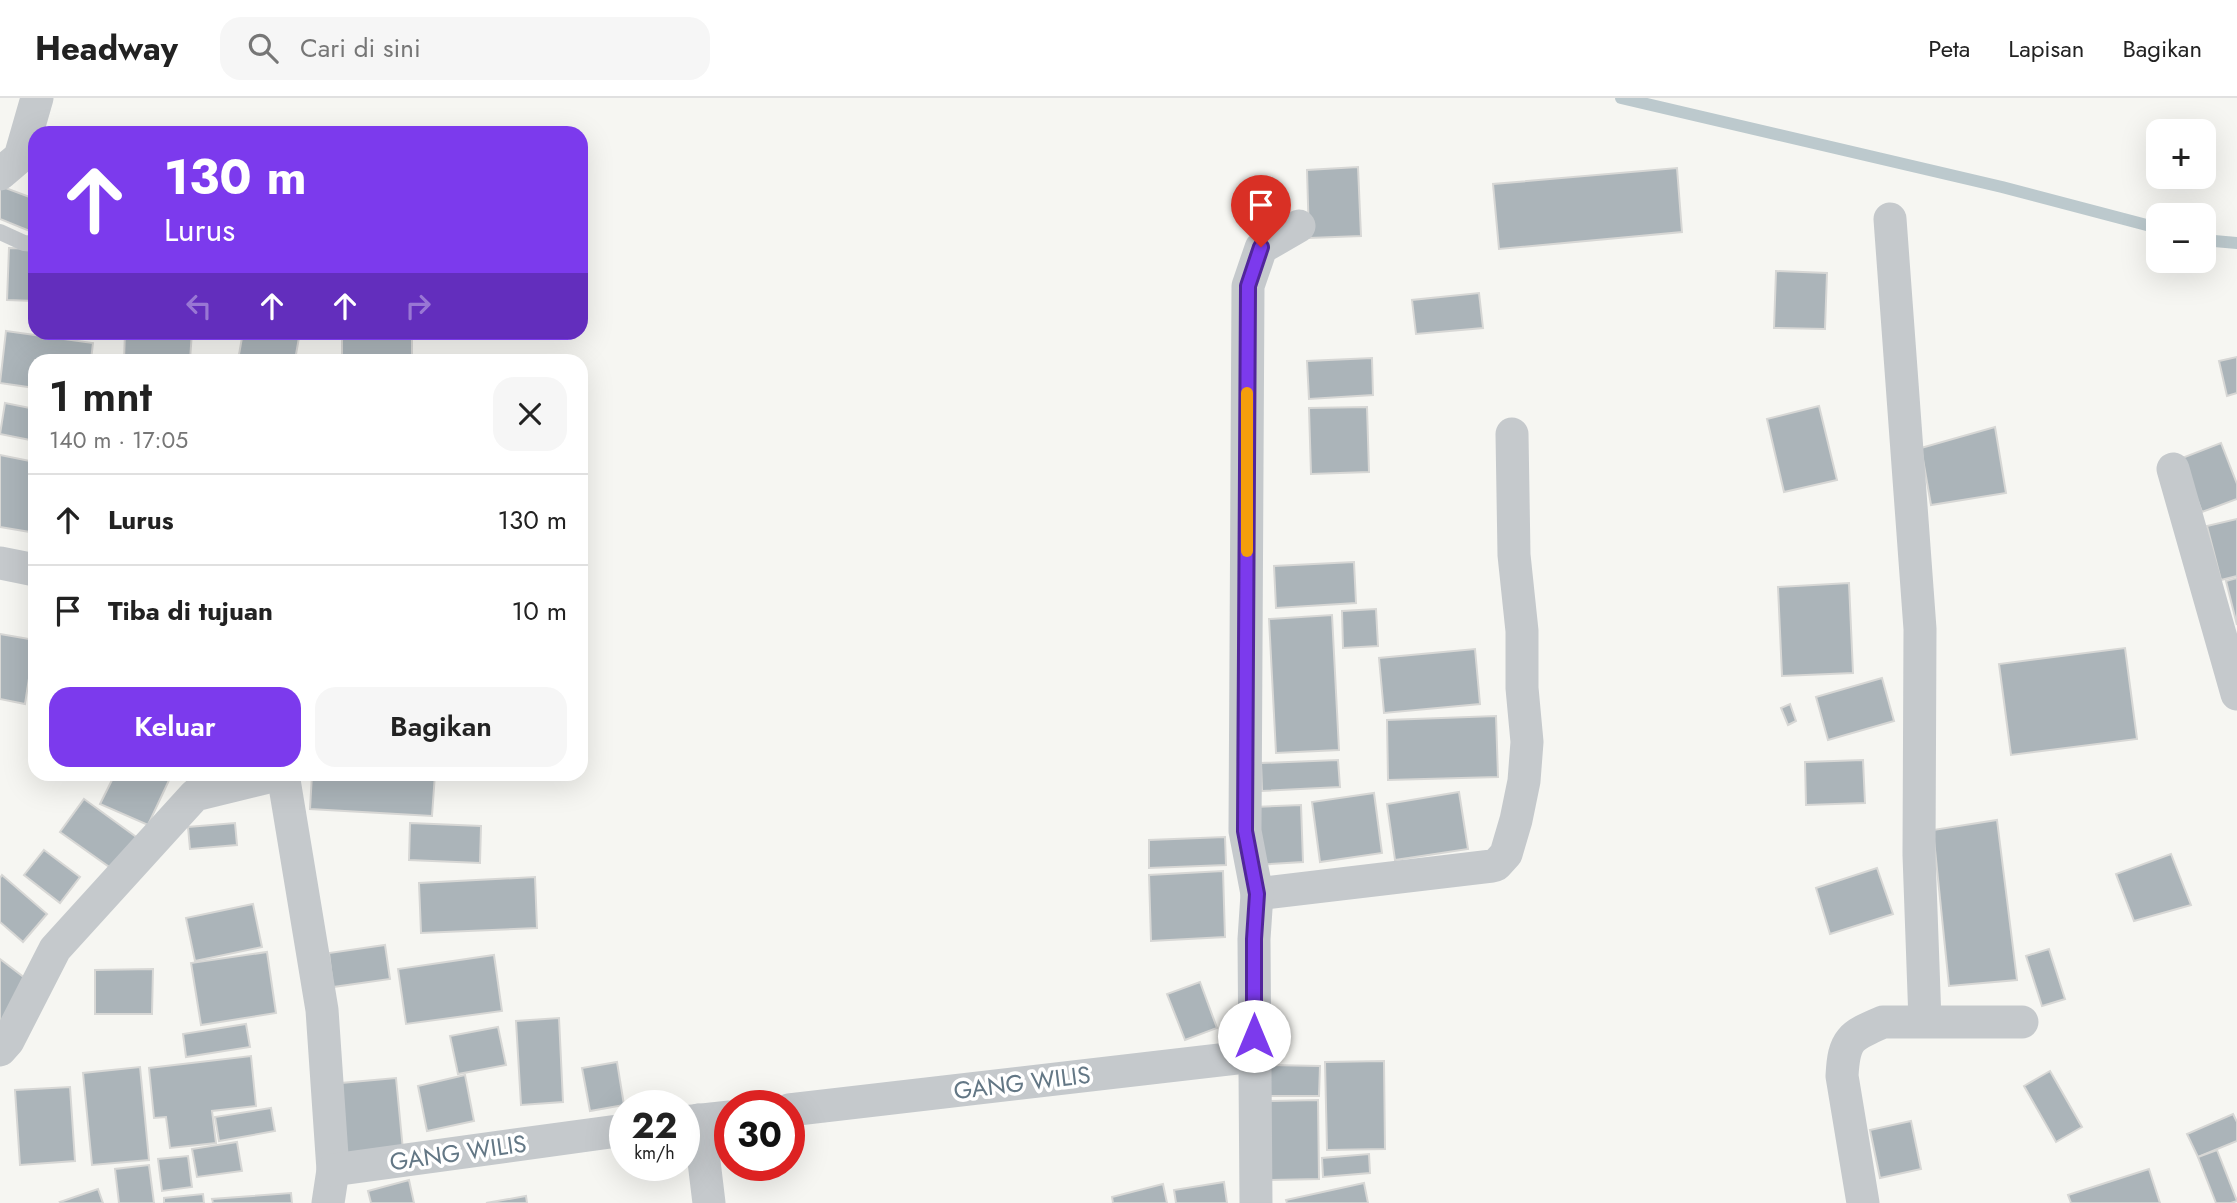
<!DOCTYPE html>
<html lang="id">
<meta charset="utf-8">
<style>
body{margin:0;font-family:Jost,sans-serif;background:#f6f6f6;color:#222;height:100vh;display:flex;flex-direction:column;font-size:26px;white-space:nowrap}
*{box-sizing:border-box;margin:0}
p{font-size:23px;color:#767676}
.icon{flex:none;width:38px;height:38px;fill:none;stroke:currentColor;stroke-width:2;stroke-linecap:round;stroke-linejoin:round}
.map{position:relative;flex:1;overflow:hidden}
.panel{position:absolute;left:28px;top:256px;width:560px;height:427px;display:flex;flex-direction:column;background:#fff;border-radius:21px;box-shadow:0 7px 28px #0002}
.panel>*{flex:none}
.banner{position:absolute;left:28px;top:28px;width:560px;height:214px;border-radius:21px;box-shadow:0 7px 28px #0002;background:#7c3aed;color:#fff;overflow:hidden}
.buttons{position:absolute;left:2146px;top:21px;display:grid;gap:14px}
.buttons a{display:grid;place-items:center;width:70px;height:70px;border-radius:14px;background:#fff;box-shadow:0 7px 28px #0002;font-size:35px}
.speed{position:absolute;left:609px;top:992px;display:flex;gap:14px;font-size:35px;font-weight:700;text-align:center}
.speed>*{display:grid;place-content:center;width:91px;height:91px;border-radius:50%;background:#fff;box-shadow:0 7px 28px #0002;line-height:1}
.speed small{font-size:18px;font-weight:400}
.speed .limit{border:10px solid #d22;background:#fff;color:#111}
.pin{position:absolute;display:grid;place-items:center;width:60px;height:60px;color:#fff;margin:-72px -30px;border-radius:50% 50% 50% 0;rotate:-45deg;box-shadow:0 0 7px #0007}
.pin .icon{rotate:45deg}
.me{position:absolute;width:77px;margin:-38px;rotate:0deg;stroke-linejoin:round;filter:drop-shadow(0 0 5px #0008)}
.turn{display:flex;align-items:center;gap:24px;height:147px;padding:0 21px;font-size:32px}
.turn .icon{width:91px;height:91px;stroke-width:2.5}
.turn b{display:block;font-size:49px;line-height:60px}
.lanes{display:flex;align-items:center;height:66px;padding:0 21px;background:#0003;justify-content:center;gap:35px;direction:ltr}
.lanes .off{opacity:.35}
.round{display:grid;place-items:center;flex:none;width:74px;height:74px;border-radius:21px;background:#f6f6f6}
.overview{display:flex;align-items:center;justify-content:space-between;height:119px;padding:0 21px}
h1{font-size:42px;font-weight:600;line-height:52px}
.button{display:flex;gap:14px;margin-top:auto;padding:14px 21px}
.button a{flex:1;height:80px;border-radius:21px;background:#7c3aed;color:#fff;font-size:28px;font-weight:600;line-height:80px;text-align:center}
.button a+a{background:#f6f6f6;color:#222}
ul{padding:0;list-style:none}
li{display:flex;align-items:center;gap:21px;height:91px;padding:0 21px;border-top:2px solid #e0e0e0}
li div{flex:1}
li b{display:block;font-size:26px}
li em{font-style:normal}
header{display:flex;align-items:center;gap:42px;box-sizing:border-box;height:98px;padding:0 35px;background:#fff;border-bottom:2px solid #e0e0e0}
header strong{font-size:33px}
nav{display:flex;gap:38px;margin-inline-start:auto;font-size:24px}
.search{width:490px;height:63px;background:#f6f6f6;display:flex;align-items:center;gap:18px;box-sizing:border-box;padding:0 24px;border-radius:21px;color:#767676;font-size:26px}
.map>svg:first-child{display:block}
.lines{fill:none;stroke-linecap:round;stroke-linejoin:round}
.stream{stroke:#bcc9cd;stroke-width:12}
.building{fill:#abb4b9;stroke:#d7d7d5;stroke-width:2}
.service{stroke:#c5c9cc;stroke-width:16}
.minor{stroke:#c5c9cc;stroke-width:33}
.route-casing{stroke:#51269a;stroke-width:18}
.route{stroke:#7c3aed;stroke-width:12}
.slow{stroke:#f59e0b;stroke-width:12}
.labels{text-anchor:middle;stroke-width:7;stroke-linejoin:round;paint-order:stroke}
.street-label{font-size:24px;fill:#637785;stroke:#fff}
</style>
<header>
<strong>Headway</strong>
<div class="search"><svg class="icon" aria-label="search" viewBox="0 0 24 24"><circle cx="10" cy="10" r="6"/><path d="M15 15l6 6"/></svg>Cari di sini</div>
<nav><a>Peta</a><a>Lapisan</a><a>Bagikan</a></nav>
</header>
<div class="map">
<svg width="2237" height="1105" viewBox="0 0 2237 1105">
<rect width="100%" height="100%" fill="#f6f6f2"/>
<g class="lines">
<g class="stream">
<polyline points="1621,0 2002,89 2158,130"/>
<polyline points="2203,142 2237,145"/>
</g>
</g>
<g class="building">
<polygon points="1358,69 1361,138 1309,140 1307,72"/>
<polygon points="1677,70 1682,134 1499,151 1493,86"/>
<polygon points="0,88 35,101 35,125 32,134 0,121"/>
<polygon points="9,150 35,151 35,203 7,202"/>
<polygon points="1776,173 1827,175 1825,231 1774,230"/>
<polygon points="1479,195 1483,230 1416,236 1412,202"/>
<polygon points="6,233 93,245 91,262 35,262 35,290 0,285"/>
<polygon points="125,234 192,234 190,262 124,262"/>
<polygon points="243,234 300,234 295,262 238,262"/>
<rect x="342" y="234" width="70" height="28"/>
<polygon points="2237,259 2237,295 2227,298 2219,263"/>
<polygon points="1372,260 1373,297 1309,301 1307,263"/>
<polygon points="5,305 35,311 35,343 0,336"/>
<polygon points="1819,308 1837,382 1784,394 1767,321"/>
<polygon points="1367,309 1369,374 1311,376 1309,310"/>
<polygon points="1995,329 2006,395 1931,407 1921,350"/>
<polygon points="2221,345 2237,386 2237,401 2202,414 2182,360"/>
<polygon points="0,357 35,364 35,408 30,434 0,429"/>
<polygon points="2237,421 2237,478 2221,482 2207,428"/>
<polygon points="1354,464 1356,505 1276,510 1274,468"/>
<polygon points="2237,480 2237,527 2226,483"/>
<polygon points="1849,485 1853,575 1782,578 1778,489"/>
<polygon points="1376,511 1378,548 1343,550 1342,513"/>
<polygon points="1332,517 1339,652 1276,655 1269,521"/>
<polygon points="0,536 35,542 25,606 0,601"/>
<polygon points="2125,550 2137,641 2011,657 1999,566"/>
<polygon points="1475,551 1480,606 1384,615 1379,560"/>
<polygon points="1882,580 1894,623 1828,642 1816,599"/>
<polygon points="1790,606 1796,623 1788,627 1781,610"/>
<polygon points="1496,618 1498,679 1388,682 1387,622"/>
<polygon points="1338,662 1340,689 1262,693 1261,665"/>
<polygon points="1863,662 1865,705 1806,707 1805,664"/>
<polygon points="115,676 166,676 171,678 148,727 100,706"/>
<polygon points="312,676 435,676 432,718 310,711"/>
<polygon points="1459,694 1468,751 1395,762 1387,706"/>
<polygon points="1374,695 1382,755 1320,764 1312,704"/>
<polygon points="84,701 139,741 115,773 60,734"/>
<polygon points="1301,707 1303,764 1255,767 1253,709"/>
<polygon points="1997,722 2017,882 1949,888 1933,732"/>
<polygon points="235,725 237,747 190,751 188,729"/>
<polygon points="410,725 481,728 480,765 409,762"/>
<polygon points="1225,739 1226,767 1149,770 1149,742"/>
<polygon points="44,752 80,779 60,805 24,777"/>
<polygon points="2171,756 2191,807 2134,823 2116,776"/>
<polygon points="1877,770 1893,816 1830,836 1816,790"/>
<polygon points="1223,773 1225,839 1151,843 1149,777"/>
<polygon points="2,777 47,816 23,844 0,824 0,780"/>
<polygon points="535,779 537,830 421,835 419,785"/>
<polygon points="253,806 262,849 195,863 186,820"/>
<polygon points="385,847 390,881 333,889 329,855"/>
<polygon points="2049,851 2065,901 2042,908 2026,858"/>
<polygon points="267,854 276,915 201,927 191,865"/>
<polygon points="494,857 502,913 406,926 398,871"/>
<polygon points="0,861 34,887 0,931"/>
<polygon points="153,871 152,916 95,916 95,872"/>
<polygon points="1200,884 1217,930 1185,942 1167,896"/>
<polygon points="559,920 563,1004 521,1007 516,923"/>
<polygon points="246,926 250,949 186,959 183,936"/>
<polygon points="498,929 506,967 458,976 450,938"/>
<polygon points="251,958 256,1008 212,1013 216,1045 170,1050 166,1019 154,1020 149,970"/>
<polygon points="1384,963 1385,1051 1327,1052 1325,964"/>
<polygon points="617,964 624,1007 590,1013 582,970"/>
<polygon points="1268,967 1320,968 1319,998 1267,998"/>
<polygon points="140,969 149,1062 92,1067 83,975"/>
<polygon points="2050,973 2082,1029 2056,1044 2024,988"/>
<polygon points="465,977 474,1023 427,1033 418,988"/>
<polygon points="396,980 403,1052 337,1059 330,986"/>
<polygon points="70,989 75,1063 20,1067 15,992"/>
<polygon points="1318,1002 1319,1081 1265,1082 1264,1003"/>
<polygon points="271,1010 275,1033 219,1043 215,1019"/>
<polygon points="2233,1016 2237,1024 2237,1043 2198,1059 2187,1036"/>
<polygon points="1911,1023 1921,1071 1880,1080 1870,1032"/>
<polygon points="237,1044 242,1073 197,1079 192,1051"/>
<polygon points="2217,1052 2237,1103 2231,1105 2216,1105 2198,1059"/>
<polygon points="1369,1056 1370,1075 1323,1079 1322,1060"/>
<polygon points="188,1058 192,1089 162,1093 158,1061"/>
<polygon points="149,1067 154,1105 119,1105 115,1071"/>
<polygon points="2149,1071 2160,1105 2071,1105 2068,1097"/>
<polygon points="409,1082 414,1105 371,1105 368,1093"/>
<polygon points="1224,1084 1227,1105 1176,1105 1174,1092"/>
<polygon points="1364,1085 1368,1105 1287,1105 1286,1102"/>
<polygon points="1163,1086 1167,1105 1113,1105 1112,1099"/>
<polygon points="98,1091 103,1105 61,1105 60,1104"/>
<polygon points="291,1095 292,1105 213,1105 212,1101"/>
<polygon points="203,1096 204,1105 164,1105 164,1100"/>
<polygon points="526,1098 527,1105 486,1105"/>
</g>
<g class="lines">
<polyline class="service" points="0,134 24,145 35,146"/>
<g class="minor">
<polyline points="0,76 20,59 37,0"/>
<polyline points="1890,121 1920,531 1919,757 1925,923"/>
<polyline points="2173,371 2237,596"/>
<polyline points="0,465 35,472"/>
<polyline points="283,676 322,912 333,1072 328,1105"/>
<polyline points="1257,796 1492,768 1496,767 1506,756 1516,722 1524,683 1527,644 1522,590 1522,533 1514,457 1512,336"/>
<polyline points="0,952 8,943 55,851 195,697 281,676"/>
<polyline points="789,1012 1254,958"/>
<polyline points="699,1022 709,1105"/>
<polyline points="684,1024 730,1019"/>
<polyline points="333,1072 625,1032"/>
<polyline points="1256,1105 1254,841 1257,796 1245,733 1248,188 1261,150 1299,128"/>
<path d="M1863,1105L1842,978C1844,941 1850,938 1883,924H2022"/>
</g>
</g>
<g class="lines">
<defs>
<polyline id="route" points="1254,938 1254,841 1257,796 1245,733 1248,188 1261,149"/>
</defs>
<use href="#route" class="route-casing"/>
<use href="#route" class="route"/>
<polyline class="slow" points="1247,453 1247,295"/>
</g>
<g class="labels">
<g class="street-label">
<text transform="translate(1022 985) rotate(-7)" y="8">GANG WILIS</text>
<text transform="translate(458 1055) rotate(-8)" y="8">GANG WILIS</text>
</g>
</g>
</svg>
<div class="buttons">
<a>+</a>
<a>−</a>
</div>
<div class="speed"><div>22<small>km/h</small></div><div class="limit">30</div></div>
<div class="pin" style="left:1261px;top:149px;background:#d93025"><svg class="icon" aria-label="arrive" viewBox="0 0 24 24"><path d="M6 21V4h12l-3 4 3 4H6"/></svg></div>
<svg class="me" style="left:1254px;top:938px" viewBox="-20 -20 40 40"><circle r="19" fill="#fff"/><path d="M0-13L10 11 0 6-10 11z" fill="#7c3aed"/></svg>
<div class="banner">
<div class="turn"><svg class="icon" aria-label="ahead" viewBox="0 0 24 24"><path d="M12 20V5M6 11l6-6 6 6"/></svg><div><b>130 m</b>Lurus</div></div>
<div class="lanes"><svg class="icon off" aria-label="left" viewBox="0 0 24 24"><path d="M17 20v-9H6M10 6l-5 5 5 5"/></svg><svg class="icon" aria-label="ahead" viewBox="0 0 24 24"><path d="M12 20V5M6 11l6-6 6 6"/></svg><svg class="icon" aria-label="ahead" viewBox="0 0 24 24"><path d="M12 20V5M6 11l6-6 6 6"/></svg><svg class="icon off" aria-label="right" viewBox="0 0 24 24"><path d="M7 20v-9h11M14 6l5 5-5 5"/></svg></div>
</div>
<section class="panel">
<div class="overview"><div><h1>1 mnt</h1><p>140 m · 17:05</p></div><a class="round"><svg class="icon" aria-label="close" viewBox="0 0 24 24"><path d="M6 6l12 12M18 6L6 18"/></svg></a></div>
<ul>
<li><svg class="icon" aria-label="ahead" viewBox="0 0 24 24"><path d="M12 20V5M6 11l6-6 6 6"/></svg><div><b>Lurus</b></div><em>130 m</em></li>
<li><svg class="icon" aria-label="arrive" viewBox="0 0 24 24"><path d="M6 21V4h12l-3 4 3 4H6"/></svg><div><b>Tiba di tujuan</b></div><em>10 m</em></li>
</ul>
<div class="button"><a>Keluar</a><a>Bagikan</a></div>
</section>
</div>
